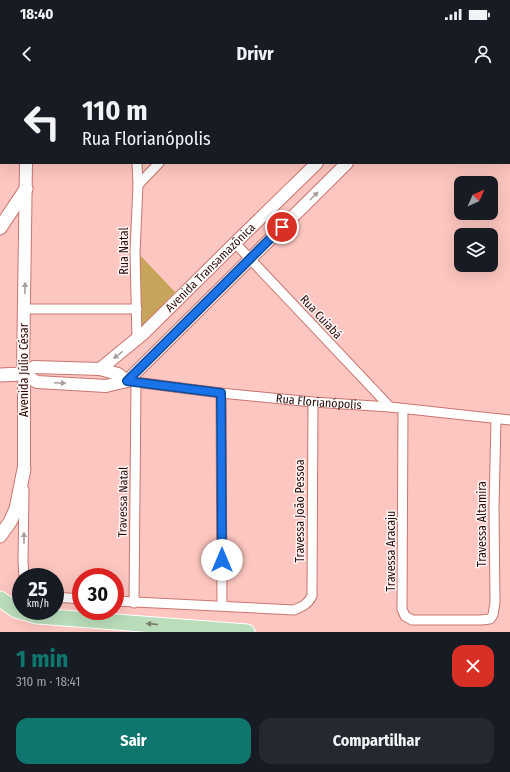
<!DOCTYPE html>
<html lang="pt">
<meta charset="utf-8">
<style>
body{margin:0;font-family:"Fira Sans Condensed",sans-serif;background:#242831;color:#f1f3f6;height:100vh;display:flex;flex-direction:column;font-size:15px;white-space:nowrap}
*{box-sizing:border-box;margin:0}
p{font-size:13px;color:#9ea1a6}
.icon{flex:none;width:22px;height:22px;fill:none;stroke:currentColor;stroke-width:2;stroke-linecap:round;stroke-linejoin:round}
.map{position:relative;height:552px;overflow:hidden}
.sheet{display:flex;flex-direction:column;background:#171b24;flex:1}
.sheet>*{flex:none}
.top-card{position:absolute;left:0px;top:0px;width:510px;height:84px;box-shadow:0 4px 16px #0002;background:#171b24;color:#f1f3f6;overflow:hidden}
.needle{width:26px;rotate:45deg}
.fabs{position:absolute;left:454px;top:96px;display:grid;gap:8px}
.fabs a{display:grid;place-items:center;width:44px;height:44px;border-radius:8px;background:#171b24;box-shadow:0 4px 16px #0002;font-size:20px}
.speed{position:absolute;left:12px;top:488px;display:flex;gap:8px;font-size:20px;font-weight:700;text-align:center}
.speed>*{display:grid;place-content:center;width:52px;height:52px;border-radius:50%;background:#171b24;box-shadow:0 4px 16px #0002;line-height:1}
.speed small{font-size:10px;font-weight:400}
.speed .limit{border:6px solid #d22;background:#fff;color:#111}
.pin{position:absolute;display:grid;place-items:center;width:34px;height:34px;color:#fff;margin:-17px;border:2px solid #fff;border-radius:50%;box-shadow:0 1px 4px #0007}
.me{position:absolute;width:44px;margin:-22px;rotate:0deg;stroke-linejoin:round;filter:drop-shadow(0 0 3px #0008)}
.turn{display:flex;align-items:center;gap:14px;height:84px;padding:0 16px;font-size:18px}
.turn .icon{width:52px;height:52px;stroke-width:2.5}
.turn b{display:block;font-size:28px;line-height:34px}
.round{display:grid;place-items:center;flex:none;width:42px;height:42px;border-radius:12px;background:#242831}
.overview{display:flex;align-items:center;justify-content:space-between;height:68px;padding:0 16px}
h1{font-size:24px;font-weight:700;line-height:30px;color:#0f766e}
.cta{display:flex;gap:8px;margin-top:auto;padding:8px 16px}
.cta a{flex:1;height:46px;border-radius:12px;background:#0f766e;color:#fff;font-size:16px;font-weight:700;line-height:46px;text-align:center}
.cta a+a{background:#242831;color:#f1f3f6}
.status{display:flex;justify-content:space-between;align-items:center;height:28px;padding:0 20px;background:#171b24;direction:ltr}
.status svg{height:11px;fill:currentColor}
header{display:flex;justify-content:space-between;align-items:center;height:52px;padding:0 16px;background:#171b24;font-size:18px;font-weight:700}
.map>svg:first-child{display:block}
.green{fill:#c6a45a}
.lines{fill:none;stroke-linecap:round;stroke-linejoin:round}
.minor-casing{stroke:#c9766f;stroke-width:11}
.tertiary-casing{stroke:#c9766f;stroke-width:14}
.secondary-casing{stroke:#c9766f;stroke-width:15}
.primary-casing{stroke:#fff;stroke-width:17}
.minor{stroke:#fff;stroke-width:9}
.tertiary{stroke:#fff;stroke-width:12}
.secondary{stroke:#fff;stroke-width:13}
.primary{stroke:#baddbb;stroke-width:15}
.oneway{fill:#aa9d9d}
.oneway2{fill:#797e6b}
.route-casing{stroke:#114b97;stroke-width:10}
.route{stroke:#1a73e8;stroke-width:7}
.labels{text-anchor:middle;stroke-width:3;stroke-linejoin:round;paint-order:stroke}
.street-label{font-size:12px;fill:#2a0b09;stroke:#fef4f3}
</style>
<div class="status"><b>18:40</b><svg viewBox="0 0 49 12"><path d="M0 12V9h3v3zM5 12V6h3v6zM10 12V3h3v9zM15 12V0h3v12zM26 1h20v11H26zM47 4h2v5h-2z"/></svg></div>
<header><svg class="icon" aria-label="back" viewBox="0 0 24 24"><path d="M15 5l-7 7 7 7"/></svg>Drivr<svg class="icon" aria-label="person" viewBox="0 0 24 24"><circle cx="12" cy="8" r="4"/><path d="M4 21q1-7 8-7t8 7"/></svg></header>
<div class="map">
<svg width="510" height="552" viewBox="0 0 510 552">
<rect width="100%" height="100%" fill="#fdc6c0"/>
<polygon class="green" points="137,172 175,212 141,248"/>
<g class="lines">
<defs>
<g id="minor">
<polyline points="171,0 172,1"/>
<polyline points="136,1 136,0"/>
<polyline points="241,1 242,0"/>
<polyline points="138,105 159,83"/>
<polyline points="235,163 390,327"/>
<polyline points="24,229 137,229"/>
<polyline points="137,259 135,172 138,105 137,83"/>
<path id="s1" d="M127,301L221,313L313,322L390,327L510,340"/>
<polyline points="221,313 222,525"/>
<polyline points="403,329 402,529 405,536 412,540 481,540 490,539 493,535 495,522 494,428 496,339"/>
<polyline points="24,497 23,481 24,410"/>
<polyline points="55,517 81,519"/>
<path d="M115,521L294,530C302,527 308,524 312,516L313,322"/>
<polyline points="134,523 136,302"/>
</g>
<g id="tertiary">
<polyline points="326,0 327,1"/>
<polyline points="354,0 355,1"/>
<polyline points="26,1 26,0"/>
<polyline points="402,1 403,0"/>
<polyline points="430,1 431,0"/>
<polyline points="23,289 26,83"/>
<path id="s2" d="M100,289L144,253L235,163L317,83"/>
<polyline points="127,301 118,294 100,289 34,287 23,294 37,302 106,306 127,301 347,83"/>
<polyline points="24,303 24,389"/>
</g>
<g id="secondary">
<polyline points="0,148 26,109"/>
<polyline points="0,295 23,294"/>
<polyline points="0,456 10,442 16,429 24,389"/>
</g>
<polyline id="primary" points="0,519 16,530 37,536 247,552"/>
</defs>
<use href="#minor" class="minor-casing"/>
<use href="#tertiary" class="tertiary-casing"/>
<use href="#secondary" class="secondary-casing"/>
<use href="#primary" class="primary-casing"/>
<use href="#minor" class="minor"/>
<use href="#tertiary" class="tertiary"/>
<use href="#secondary" class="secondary"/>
<use href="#primary" class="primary"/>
</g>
<defs><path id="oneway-solid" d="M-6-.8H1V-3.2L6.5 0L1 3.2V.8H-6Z"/></defs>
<g class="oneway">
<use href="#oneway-solid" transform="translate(314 116) rotate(-45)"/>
<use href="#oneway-solid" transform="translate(25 208) rotate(-89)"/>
<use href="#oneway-solid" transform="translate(118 275) rotate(142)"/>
<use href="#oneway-solid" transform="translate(60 303) rotate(3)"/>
<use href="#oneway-solid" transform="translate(24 458) rotate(-90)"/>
</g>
<use class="oneway2" href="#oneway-solid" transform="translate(152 544) rotate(-175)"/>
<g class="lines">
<defs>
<polyline id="route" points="222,480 221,313 127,301 282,147"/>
</defs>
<use href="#route" class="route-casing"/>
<use href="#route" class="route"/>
</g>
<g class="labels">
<g class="street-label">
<text transform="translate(124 171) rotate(-90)" y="4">Rua Natal</text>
<text dy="4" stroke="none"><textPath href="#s2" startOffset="150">Avenida Transamazônica</textPath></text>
<text transform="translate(321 237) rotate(47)" y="4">Rua Cuiabá</text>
<text transform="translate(24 290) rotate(-90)" y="4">Avenida Júlio César</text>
<text dy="4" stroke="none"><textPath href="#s1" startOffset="193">Rua Florianópolis</textPath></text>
<text transform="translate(123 422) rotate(-89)" y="4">Travessa Natal</text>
<text transform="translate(300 431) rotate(-90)" y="4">Travessa João Pessoa</text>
<text transform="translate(482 444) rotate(-90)" y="4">Travessa Altamira</text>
<text transform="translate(391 471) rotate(-90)" y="4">Travessa Aracaju</text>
</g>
</g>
</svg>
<div class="fabs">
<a><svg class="needle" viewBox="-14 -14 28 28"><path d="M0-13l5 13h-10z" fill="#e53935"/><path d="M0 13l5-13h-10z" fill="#9ea1a6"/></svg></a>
<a><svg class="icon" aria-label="layers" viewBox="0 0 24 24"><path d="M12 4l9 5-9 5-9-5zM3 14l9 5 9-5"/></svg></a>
</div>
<div class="speed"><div>25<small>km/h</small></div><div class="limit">30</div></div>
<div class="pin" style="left:282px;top:147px;background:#d93025"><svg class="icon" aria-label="arrive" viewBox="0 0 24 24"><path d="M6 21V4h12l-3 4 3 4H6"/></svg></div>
<svg class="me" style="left:222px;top:480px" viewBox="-20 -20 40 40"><circle r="19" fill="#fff"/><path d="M0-13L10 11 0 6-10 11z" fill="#1a73e8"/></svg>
<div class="top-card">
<div class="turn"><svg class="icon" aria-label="left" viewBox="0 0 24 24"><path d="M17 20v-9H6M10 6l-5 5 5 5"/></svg><div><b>110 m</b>Rua Florianópolis</div></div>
</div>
</div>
<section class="sheet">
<div class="overview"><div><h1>1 min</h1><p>310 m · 18:41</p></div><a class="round" style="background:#d93025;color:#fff"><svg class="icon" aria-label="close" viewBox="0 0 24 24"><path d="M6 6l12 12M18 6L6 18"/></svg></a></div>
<div class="cta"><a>Sair</a><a>Compartilhar</a></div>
</section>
